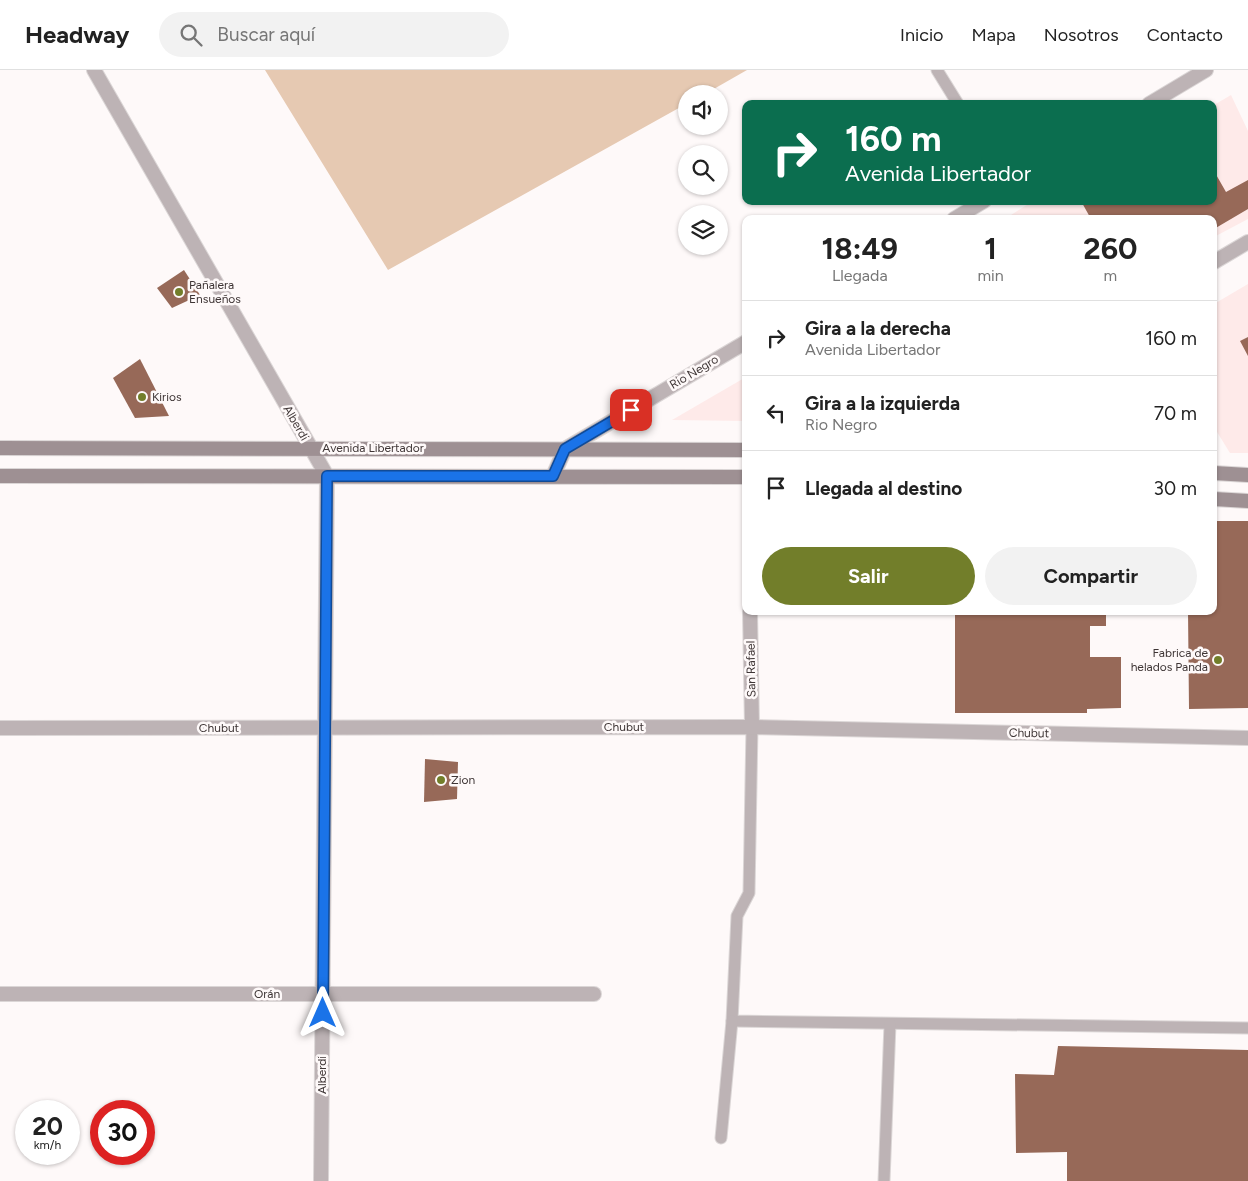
<!DOCTYPE html>
<html lang="es">
<meta charset="utf-8">
<style>
body{margin:0;font-family:Figtree,sans-serif;background:#f2f2f2;color:#222;height:100vh;display:flex;flex-direction:column;font-size:19px;white-space:nowrap}
*{box-sizing:border-box;margin:0}
p{font-size:16px;color:#767676}
.icon{flex:none;width:28px;height:28px;fill:none;stroke:currentColor;stroke-width:2;stroke-linecap:round;stroke-linejoin:round}
.map{position:relative;flex:1;overflow:hidden}
.drawer{position:absolute;left:742px;top:145px;width:475px;height:400px;display:flex;flex-direction:column;background:#fff;border-radius:10px;box-shadow:0 1px 4px #0004}
.drawer>*{flex:none}
.hud{position:absolute;left:742px;top:30px;width:475px;height:105px;border-radius:10px;box-shadow:0 1px 4px #0004;background:#0b6e4f;color:#fff;overflow:hidden}
.controls{position:absolute;left:678px;top:15px;display:grid;gap:10px}
.controls a{display:grid;place-items:center;width:50px;height:50px;border-radius:50%;background:#fff;box-shadow:0 1px 4px #0004;font-size:25px}
.speed{position:absolute;left:15px;top:1030px;display:flex;gap:10px;font-size:25px;font-weight:700;text-align:center}
.speed>*{display:grid;place-content:center;width:65px;height:65px;border-radius:50%;background:#fff;box-shadow:0 1px 4px #0004;line-height:1}
.speed small{font-size:12px;font-weight:400}
.speed .limit{border:8px solid #d22;background:#fff;color:#111}
.pin{position:absolute;display:grid;place-items:center;width:42px;height:42px;color:#fff;margin:-21px;border-radius:10px;box-shadow:0 2px 8px #0006}
.me{position:absolute;width:55px;margin:-28px;rotate:0deg;stroke-linejoin:round;filter:drop-shadow(0 0 4px #0008)}
.turn{display:flex;align-items:center;gap:18px;height:105px;padding:0 20px;font-size:22px}
.turn .icon{width:65px;height:65px;stroke-width:2.5}
.turn b{display:block;font-size:35px;line-height:42px}
.eta{display:flex;justify-content:space-evenly;align-items:center;height:85px;text-align:center}
.eta b{font-size:30px;font-weight:700;line-height:35px}
.action{display:flex;gap:10px;margin-top:auto;padding:10px 20px}
.action a{flex:1;height:58px;border-radius:30px;background:#727e2a;color:#fff;font-size:20px;font-weight:700;line-height:58px;text-align:center}
.action a+a{background:#f2f2f2;color:#222}
ul{padding:0;list-style:none}
li{display:flex;align-items:center;gap:15px;height:75px;padding:0 20px;border-top:1px solid #e0e0e0}
li div{flex:1}
li b{display:block;font-size:19px}
li em{font-style:normal}
header{display:flex;align-items:center;gap:30px;box-sizing:border-box;height:70px;padding:0 25px;background:#fff;border-bottom:1px solid #e0e0e0}
header strong{font-size:24px}
nav{display:flex;gap:28px;margin-inline-start:auto;font-size:18px}
.search{width:350px;height:45px;background:#f2f2f2;display:flex;align-items:center;gap:12px;box-sizing:border-box;padding:0 18px;border-radius:28px;color:#767676;font-size:19px}
.map>svg:first-child{display:block}
.built{fill:#feeae9}
.green{fill:#e6c9b2}
.building{fill:#976958}
.lines{fill:none;stroke-linecap:round;stroke-linejoin:round}
.service-casing{stroke:#dbd6d6;stroke-width:13}
.minor-casing{stroke:#dbd6d6;stroke-width:16}
.tertiary-casing{stroke:#dbd6d6;stroke-width:16}
.secondary-casing{stroke:#dbd6d6;stroke-width:16}
.service{stroke:#bdb3b5;stroke-width:11}
.minor{stroke:#bdb3b5;stroke-width:14}
.tertiary{stroke:#bdb3b5;stroke-width:14}
.secondary{stroke:#9e9093;stroke-width:14}
.route-casing{stroke:#114b97;stroke-width:12}
.route{stroke:#1a73e8;stroke-width:9}
.poi-dot{fill:#727e2a;stroke:#fef9f9;stroke-width:2}
.labels{text-anchor:middle;stroke-width:5;stroke-linejoin:round;paint-order:stroke}
.poi-label{font-size:12px;fill:#3e3535;stroke:#fef9f9;text-anchor:start}
.street-label{font-size:12px;fill:#3e3535;stroke:#fef9f9}
</style>
<header>
<strong>Headway</strong>
<div class="search"><svg class="icon" aria-label="search" viewBox="0 0 24 24"><circle cx="10" cy="10" r="6"/><path d="M15 15l6 6"/></svg>Buscar aquí</div>
<nav><a>Inicio</a><a>Mapa</a><a>Nosotros</a><a>Contacto</a></nav>
</header>
<div class="map">
<svg width="1248" height="1111" viewBox="0 0 1248 1111">
<rect width="100%" height="100%" fill="#fef9f9"/>
<g class="built">
<polygon points="1231,25 1248,61 1248,149 1214,167 1214,149 1013,149 1011,145 1033,131 1214,131 1214,35"/>
<polygon points="1248,214 1248,383 1230,383 1214,357 1214,234"/>
<polygon points="746,307 746,351 672,350"/>
</g>
<polygon class="green" points="265,0 747,0 705,24 686,24 686,34 388,200"/>
<g class="building">
<polygon points="1214,101 1226,122 1248,110 1248,139 1214,159 1214,149 1091,149 1081,131 1214,131"/>
<polygon points="184,200 200,225 172,238 157,218"/>
<polygon points="1248,267 1248,286 1240,271"/>
<polygon points="140,289 169,346 135,348 113,308"/>
<polygon points="1214,451 1248,451 1248,638 1189,639 1188,541 1214,541"/>
<polygon points="955,541 1106,541 1106,556 1090,556 1090,587 1121,587 1121,638 1087,639 1087,643 955,643"/>
<polygon points="425,689 458,692 457,729 424,732"/>
<polygon points="1058,976 1248,980 1248,1111 1067,1111 1067,1082 1016,1083 1015,1004 1054,1005"/>
</g>
<g class="lines">
<defs>
<g id="service">
<polyline points="937,0 958,34"/>
<polyline points="752,657 749,823 737,846 732,951 1248,958"/>
<polyline points="721,1068 732,951"/>
<polyline points="884,1111 890,954"/>
</g>
<g id="minor">
<polyline points="94,0 327,406 321,1111"/>
<polyline points="1149,34 1206,0"/>
<polyline points="954,149 984,131"/>
<polyline points="1214,192 1248,172"/>
<polyline points="553,406 565,379 746,272"/>
<polyline points="750,541 752,657"/>
<polyline points="0,924 594,924"/>
</g>
<polyline id="tertiary" points="0,658 752,657 1248,668"/>
<g id="secondary">
<polyline points="0,378 746,380"/>
<polyline points="1214,403 1248,405"/>
<polyline points="0,406 746,407"/>
<polyline points="1214,429 1248,431"/>
</g>
</defs>
<use href="#service" class="service-casing"/>
<use href="#minor" class="minor-casing"/>
<use href="#tertiary" class="tertiary-casing"/>
<use href="#secondary" class="secondary-casing"/>
<use href="#service" class="service"/>
<use href="#minor" class="minor"/>
<use href="#tertiary" class="tertiary"/>
<use href="#secondary" class="secondary"/>
</g>
<g class="lines">
<defs>
<polyline id="route" points="323,943 327,406 553,406 565,379 631,340"/>
</defs>
<use href="#route" class="route-casing"/>
<use href="#route" class="route"/>
</g>
<g class="poi-dot">
<circle cx="179" cy="222" r="5"/>
<circle cx="142" cy="327" r="5"/>
<circle cx="1218" cy="590" r="5"/>
<circle cx="441" cy="710" r="5"/>
</g>
<g class="labels">
<g class="poi-label">
<text x="189" y="219">Pañalera<tspan x="189" dy="14">Ensueños</tspan></text>
<text x="152" y="331">Kirios</text>
<text x="1208" y="587" text-anchor="end">Fabrica de<tspan x="1208" dy="14">helados Panda</tspan></text>
<text x="451" y="714">Zion</text>
</g>
<g class="street-label">
<text transform="translate(694 302) rotate(-31)" y="4">Rio Negro</text>
<text transform="translate(296 353) rotate(60)" y="4">Alberdi</text>
<text x="373" y="382">Avenida Libertador</text>
<text transform="translate(751 599) rotate(-91)" y="4">San Rafael</text>
<text x="624" y="661">Chubut</text>
<text x="219" y="662">Chubut</text>
<text transform="translate(1029 663) rotate(1)" y="4">Chubut</text>
<text x="267" y="928">Orán</text>
<text transform="translate(322 1005) rotate(-90)" y="4">Alberdi</text>
</g>
</g>
</svg>
<div class="controls">
<a><svg class="icon" aria-label="sound" viewBox="0 0 24 24"><path d="M4 9h4l5-4v14l-5-4H4zM17 9q2 3 0 6"/></svg></a>
<a><svg class="icon" aria-label="search" viewBox="0 0 24 24"><circle cx="10" cy="10" r="6"/><path d="M15 15l6 6"/></svg></a>
<a><svg class="icon" aria-label="layers" viewBox="0 0 24 24"><path d="M12 4l9 5-9 5-9-5zM3 14l9 5 9-5"/></svg></a>
</div>
<div class="speed"><div>20<small>km/h</small></div><div class="limit">30</div></div>
<div class="pin" style="left:631px;top:340px;background:#d93025"><svg class="icon" aria-label="arrive" viewBox="0 0 24 24"><path d="M6 21V4h12l-3 4 3 4H6"/></svg></div>
<svg class="me" style="left:323px;top:943px" viewBox="-20 -20 40 40"><path d="M0-17L14 15 0 8-14 15z" fill="#1a73e8" stroke="#fff" stroke-width="4"/></svg>
<div class="hud">
<div class="turn"><svg class="icon" aria-label="right" viewBox="0 0 24 24"><path d="M7 20v-9h11M14 6l5 5-5 5"/></svg><div><b>160 m</b>Avenida Libertador</div></div>
</div>
<section class="drawer">
<div class="eta">
<div><b>18:49</b><p>Llegada</p></div>
<div><b>1</b><p>min</p></div>
<div><b>260</b><p>m</p></div>
</div>
<ul>
<li><svg class="icon" aria-label="right" viewBox="0 0 24 24"><path d="M7 20v-9h11M14 6l5 5-5 5"/></svg><div><b>Gira a la derecha</b><p>Avenida Libertador</p></div><em>160 m</em></li>
<li><svg class="icon" aria-label="left" viewBox="0 0 24 24"><path d="M17 20v-9H6M10 6l-5 5 5 5"/></svg><div><b>Gira a la izquierda</b><p>Rio Negro</p></div><em>70 m</em></li>
<li><svg class="icon" aria-label="arrive" viewBox="0 0 24 24"><path d="M6 21V4h12l-3 4 3 4H6"/></svg><div><b>Llegada al destino</b></div><em>30 m</em></li>
</ul>
<div class="action"><a>Salir</a><a>Compartir</a></div>
</section>
</div>
